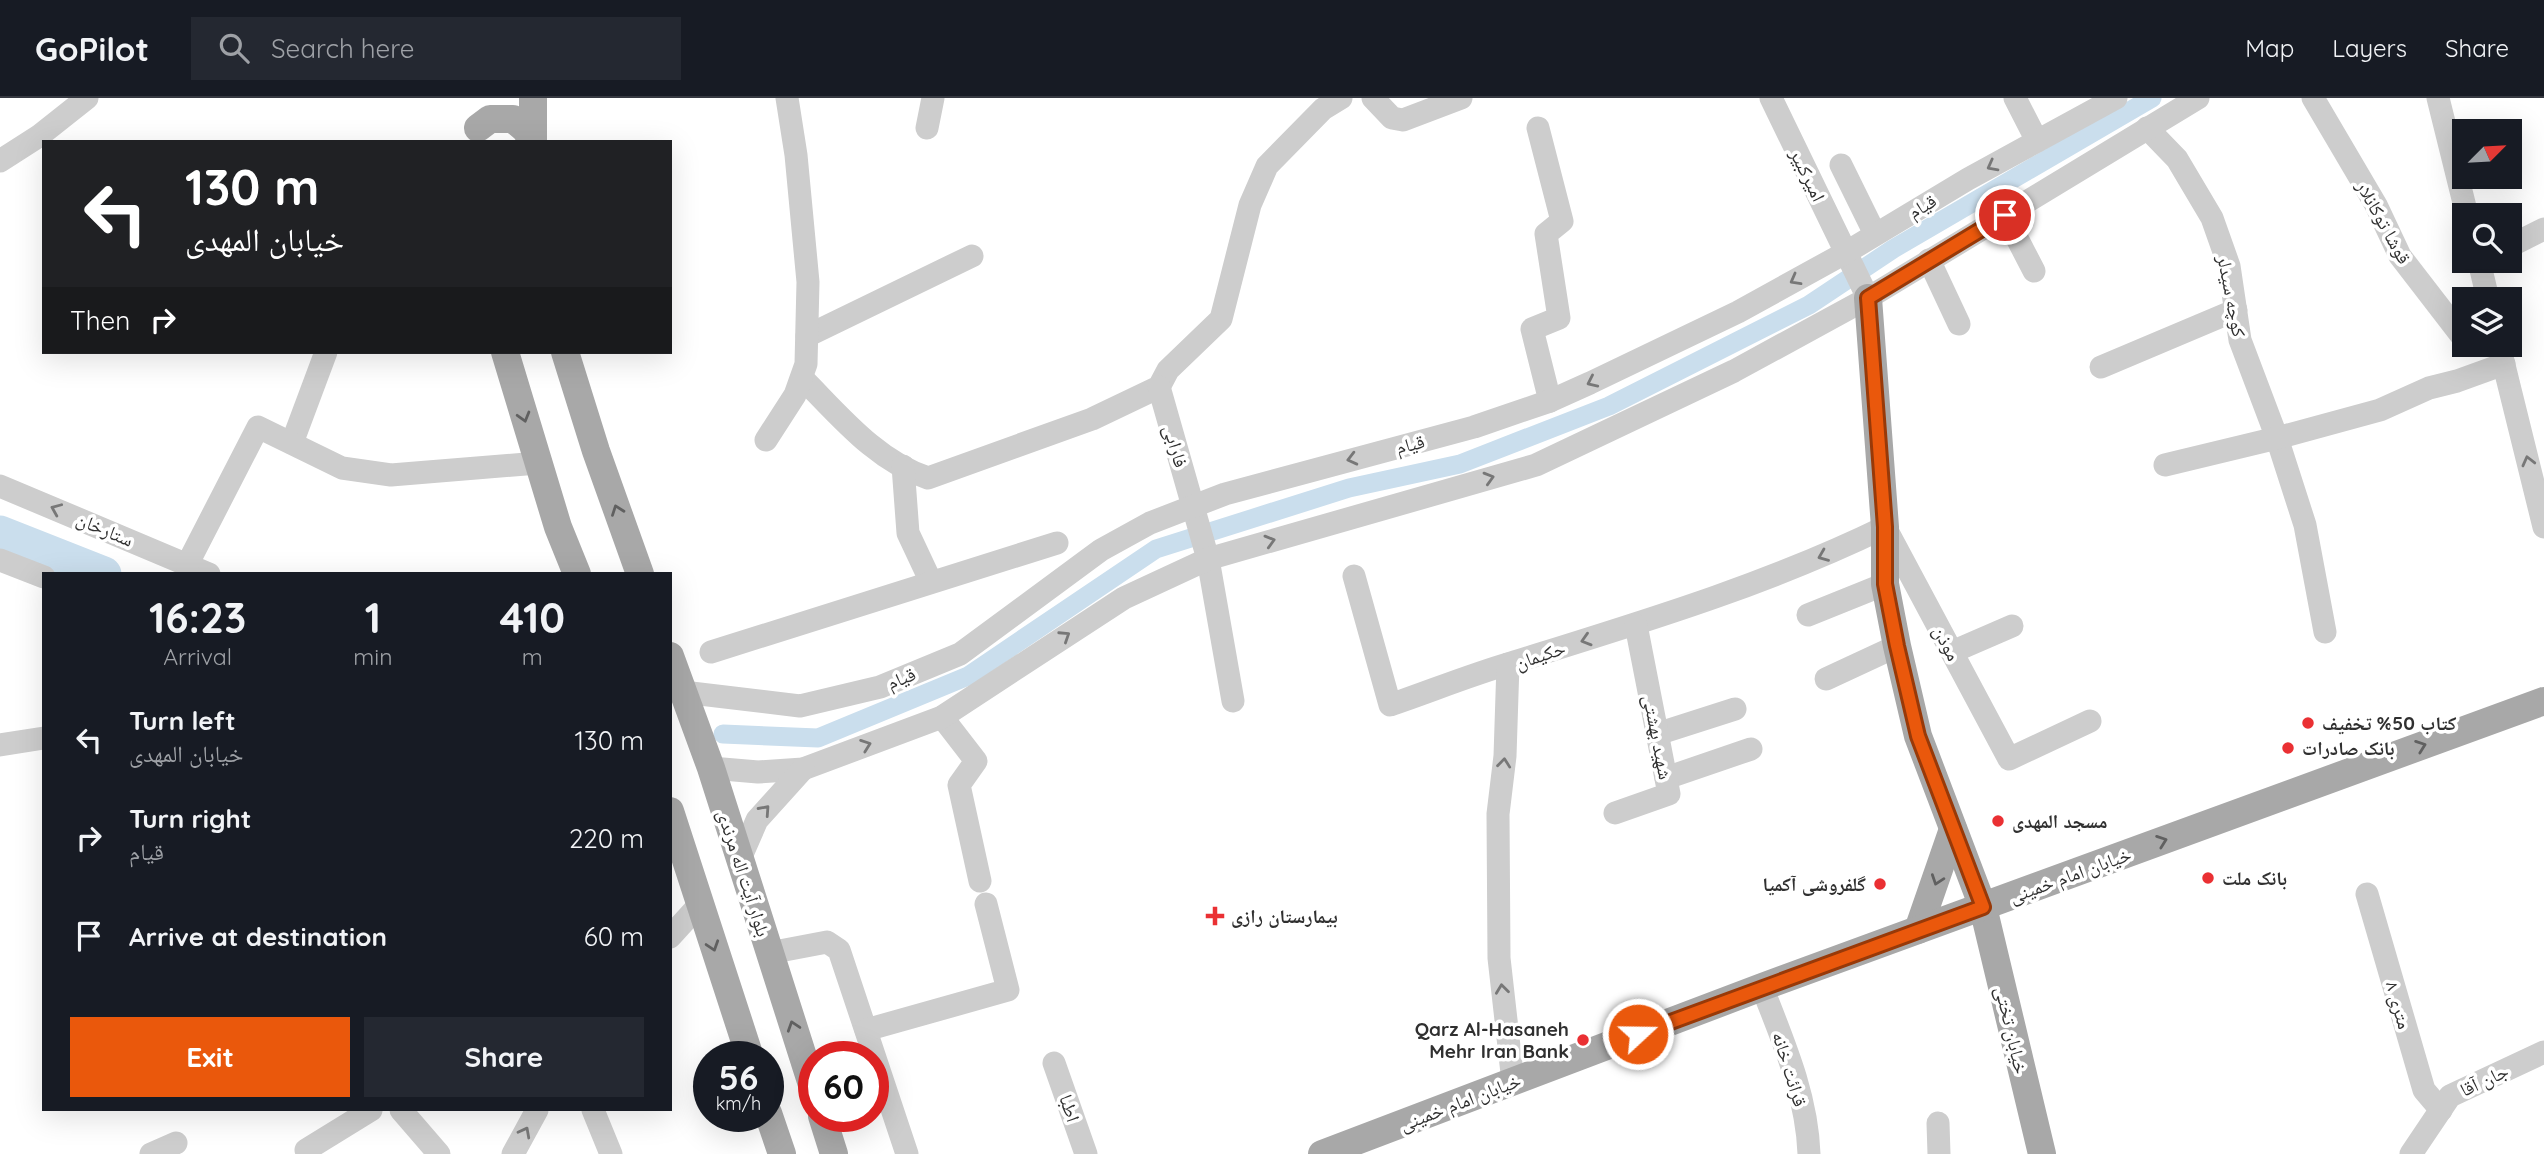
<!DOCTYPE html>
<meta charset="utf-8">
<style>
body{margin:0;font-family:Quicksand,"Noto Naskh Arabic",sans-serif;background:#242831;color:#f1f3f6;height:100vh;display:flex;flex-direction:column;font-size:26px;white-space:nowrap}
*{box-sizing:border-box;margin:0}
p{font-size:23px;color:#9ea1a6}
.icon{flex:none;width:38px;height:38px;fill:none;stroke:currentColor;stroke-width:2;stroke-linecap:round;stroke-linejoin:round}
.map{position:relative;flex:1;overflow:hidden}
.drawer{position:absolute;left:42px;top:474px;width:630px;height:539px;display:flex;flex-direction:column;background:#171b24;border-radius:0px;box-shadow:0 7px 28px #0002}
.drawer>*{flex:none}
.top-card{position:absolute;left:42px;top:42px;width:630px;height:214px;border-radius:0px;box-shadow:0 7px 28px #0002;background:#202124;color:#fff;overflow:hidden}
.needle{width:46px;rotate:66deg}
.tools{position:absolute;left:2452px;top:21px;display:grid;gap:14px}
.tools a{display:grid;place-items:center;width:70px;height:70px;border-radius:0px;background:#171b24;box-shadow:0 7px 28px #0002;font-size:35px}
.speed{position:absolute;left:693px;top:943px;display:flex;gap:14px;font-size:35px;font-weight:700;text-align:center}
.speed>*{display:grid;place-content:center;width:91px;height:91px;border-radius:50%;background:#171b24;box-shadow:0 7px 28px #0002;line-height:1}
.speed small{font-size:18px;font-weight:400}
.speed .limit{border:10px solid #d22;background:#fff;color:#111}
.pin{position:absolute;display:grid;place-items:center;width:60px;height:60px;color:#fff;margin:-30px;border:4px solid #fff;border-radius:50%;box-shadow:0 2px 7px #0007}
.me{position:absolute;width:77px;margin:-38px;rotate:69deg;stroke-linejoin:round;filter:drop-shadow(0 0 5px #0008)}
.turn{display:flex;align-items:center;gap:24px;height:147px;padding:0 28px;font-size:32px}
.turn .icon{width:91px;height:91px;stroke-width:2.5}
.turn b{display:block;font-size:49px;line-height:60px}
.then{display:flex;align-items:center;height:66px;padding:0 28px;background:#0003;gap:14px;font-size:26px}
.eta{display:flex;justify-content:space-evenly;align-items:center;height:119px;text-align:center}
.eta b{font-size:42px;font-weight:800;line-height:49px}
.primary-button{display:flex;gap:14px;margin-top:auto;padding:14px 28px}
.primary-button a{flex:1;height:80px;border-radius:0px;background:#ea580c;color:#fff;font-size:28px;font-weight:800;line-height:80px;text-align:center}
.primary-button a+a{background:#242831;color:#f1f3f6}
ul{padding:0;list-style:none}
li{display:flex;align-items:center;gap:21px;height:98px;padding:0 28px}
li div{flex:1}
li b{display:block;font-size:26px}
li em{font-style:normal}
header{display:flex;align-items:center;gap:42px;box-sizing:border-box;height:98px;padding:0 35px;background:#171b24;border-bottom:2px solid #363941}
header strong{font-size:33px}
nav{display:flex;gap:38px;margin-inline-start:auto;font-size:24px}
.search{width:490px;height:63px;background:#242831;display:flex;align-items:center;gap:18px;box-sizing:border-box;padding:0 24px;border-radius:0px;color:#9ea1a6;font-size:26px}
.map>svg:first-child{display:block}
.lines{fill:none;stroke-linecap:round;stroke-linejoin:round}
.canal{stroke:#cadeed;stroke-width:19}
.river{stroke:#cadeed;stroke-width:35}
.minor{stroke:#cdcdcd;stroke-width:23}
.major{stroke:#a8a8a8;stroke-width:28}
.oneway{stroke:#777}
.oneway2{stroke:#606060}
.route-casing{stroke:#983908;stroke-width:18}
.route{stroke:#ea580c;stroke-width:12}
.poi-dot{fill:#ea3033;stroke:#fff;stroke-width:2.5}
.labels{text-anchor:middle;stroke-width:7;stroke-linejoin:round;paint-order:stroke}
.street-label{font-size:19px;fill:#303030;stroke:#fff}
.poi-label{font-size:19px;font-weight:bold;fill:#303030;stroke:#fff;text-anchor:start}
</style>
<header>
<strong>GoPilot</strong>
<div class="search"><svg class="icon" aria-label="search" viewBox="0 0 24 24"><circle cx="10" cy="10" r="6"/><path d="M15 15l6 6"/></svg>Search here</div>
<nav><a>Map</a><a>Layers</a><a>Share</a></nav>
</header>
<div class="map">
<svg width="2544" height="1056" viewBox="0 0 2544 1056">
<rect width="100%" height="100%" fill="#fff"/>
<g class="lines">
<polyline class="canal" points="723,636 818,640 968,578 1156,451 1349,390 1460,366 1609,308 1809,207 1893,151 2152,0"/>
<polyline class="river" points="0,435 104,476"/>
<g class="minor">
<polyline points="1373,0 1392,20 1403,22 1461,0"/>
<polyline points="1771,0 1868,200"/>
<polyline points="2015,0 2037,43"/>
<polyline points="2313,0 2376,107 2400,158 2464,241"/>
<polyline points="2438,0 2467,117"/>
<polyline points="927,30 933,0"/>
<polyline points="1538,30 1562,123 1546,136 1559,220 1532,231 1550,303"/>
<polyline points="2147,30 2177,61 2212,120 2229,168 2240,242 2277,340 2305,427 2325,534"/>
<polyline points="0,63 39,38 87,0"/>
<polyline points="1841,67 1875,136"/>
<polyline points="2005,117 2034,173"/>
<polyline points="2510,148 2544,131"/>
<polyline points="1929,162 1959,226"/>
<polyline points="2479,163 2488,201"/>
<polyline points="807,238 972,158"/>
<polyline points="2499,247 2544,429"/>
<polyline points="2101,269 2236,212"/>
<path d="M802,280C839,317 876,363 928,380L1092,321L1159,289L1168,272L1221,221L1250,107L1267,68L1323,11L1341,0"/>
<polyline points="1159,289 1208,461 1233,603"/>
<polyline points="766,342 795,297 806,266 808,184 796,57 787,0"/>
<polyline points="292,345 326,254"/>
<polyline points="2165,367 2277,340 2380,312 2429,290 2457,283 2504,266"/>
<polyline points="903,368 908,435 931,484"/>
<polyline points="0,388 209,476"/>
<polyline points="0,462 44,479"/>
<polyline points="187,467 258,329 342,370 391,377 538,365"/>
<path d="M1354,478L1390,607C1431,593 1470,577 1511,565C1639,525 1764,488 1885,429L2009,661L2090,623"/>
<polyline points="1808,517 1885,486"/>
<polyline points="711,554 1057,445"/>
<polyline points="1952,554 2012,528"/>
<polyline points="1508,566 1505,658 1498,716 1499,860 1513,984"/>
<polyline points="1826,581 1897,548"/>
<polyline points="683,594 800,608 880,589 960,556 1101,452 1150,425 1225,396 1474,329 1550,303 1590,285 1738,214 1845,155 1968,81 2116,0"/>
<polyline points="942,619 976,663 959,687 980,783"/>
<polyline points="1657,636 1735,611"/>
<polyline points="0,647 44,640"/>
<polyline points="711,670 758,674 803,671 942,619 1124,500 1208,461 1536,367 1734,273 1868,200 2198,0"/>
<polyline points="1666,680 1751,651"/>
<polyline points="1615,715 1669,696 1636,527"/>
<polyline points="740,761 757,722 803,671"/>
<polyline points="2367,796 2424,992 2441,1012"/>
<polyline points="670,839 700,806"/>
<polyline points="769,855 827,844 839,852 907,1056"/>
<path d="M1762,889C1783,943 1807,997 1809,1056"/>
<polyline points="866,932 1008,892 986,806"/>
<polyline points="1054,965 1086,1056"/>
<polyline points="401,1012 439,1056"/>
<polyline points="593,1012 611,1056"/>
<polyline points="1938,1025 1939,1056"/>
<polyline points="306,1052 371,1012"/>
<polyline points="151,1056 176,1045"/>
<polyline points="513,1056 537,1012"/>
<polyline points="2411,1056 2450,998 2544,954"/>
</g>
<g class="major">
<polyline points="478,30 490,21 513,21 525,31 533,43"/>
<polyline points="533,44 533,0"/>
<polyline points="1868,200 1885,429 1885,486 1897,548 1918,638 1983,809 2042,1056"/>
<polyline points="505,254 558,429 577,476"/>
<polyline points="565,254 596,353 640,476"/>
<polyline points="670,558 711,670 814,993"/>
<polyline points="670,713 750,959"/>
<polyline points="1918,832 1953,731"/>
<polyline points="768,1015 782,1056"/>
<polyline points="822,1018 834,1056"/>
<polyline points="1322,1056 1762,889 2544,603"/>
</g>
</g>
<defs><path id="oneway-chevron" d="M-2-3.5L2.5 0L-2 3.5" fill="none" stroke-width="1.6" stroke-linecap="round" stroke-linejoin="round" transform="scale(1.75)"/></defs>
<g class="oneway">
<use href="#oneway-chevron" transform="translate(1992 68) rotate(152)"/>
<use href="#oneway-chevron" transform="translate(1795 182) rotate(151)"/>
<use href="#oneway-chevron" transform="translate(1592 284) rotate(155)"/>
<use href="#oneway-chevron" transform="translate(1352 361) rotate(166)"/>
<use href="#oneway-chevron" transform="translate(2528 363) rotate(-104)"/>
<use href="#oneway-chevron" transform="translate(1489 380) rotate(-16)"/>
<use href="#oneway-chevron" transform="translate(56 411) rotate(-157)"/>
<use href="#oneway-chevron" transform="translate(1270 443) rotate(-16)"/>
<use href="#oneway-chevron" transform="translate(1823 458) rotate(158)"/>
<use href="#oneway-chevron" transform="translate(1065 538) rotate(-33)"/>
<use href="#oneway-chevron" transform="translate(1586 542) rotate(163)"/>
<use href="#oneway-chevron" transform="translate(866 647) rotate(-20)"/>
<use href="#oneway-chevron" transform="translate(1504 665) rotate(-84)"/>
<use href="#oneway-chevron" transform="translate(765 712) rotate(-48)"/>
<use href="#oneway-chevron" transform="translate(1502 891) rotate(-97)"/>
<use href="#oneway-chevron" transform="translate(525 1034) rotate(-62)"/>
</g>
<g class="oneway2">
<use href="#oneway-chevron" transform="translate(524 319) rotate(74)"/>
<use href="#oneway-chevron" transform="translate(617 412) rotate(-110)"/>
<use href="#oneway-chevron" transform="translate(2421 648) rotate(-20)"/>
<use href="#oneway-chevron" transform="translate(2162 743) rotate(-20)"/>
<use href="#oneway-chevron" transform="translate(1937 782) rotate(109)"/>
<use href="#oneway-chevron" transform="translate(713 848) rotate(72)"/>
<use href="#oneway-chevron" transform="translate(793 928) rotate(-108)"/>
</g>
<g class="lines">
<defs>
<polyline id="route" points="1638,936 1983,809 1918,638 1897,548 1885,486 1885,429 1868,200 2005,117"/>
</defs>
<use href="#route" class="route-casing"/>
<use href="#route" class="route"/>
</g>
<g class="poi-dot">
<circle cx="2308" cy="625" r="7"/>
<circle cx="2288" cy="650" r="7"/>
<circle cx="1998" cy="723" r="7"/>
<circle cx="2208" cy="780" r="7"/>
<circle cx="1880" cy="786" r="7"/>
<path d="M1211.5 807.5h7v7h7v7h-7v7h-7v-7h-7v-7h7z"/>
<circle cx="1583" cy="942" r="7"/>
</g>
<g class="labels">
<g class="street-label">
<text transform="translate(1808 77) rotate(64)" y="7">امیرکبیر</text>
<text transform="translate(1922 108) rotate(-30)" y="7">قیام</text>
<text transform="translate(2384 124) rotate(61)" y="7">قوشا توکانلار</text>
<text transform="translate(2232 198) rotate(79)" y="7">کوچه سیدلر</text>
<text transform="translate(1410 346) rotate(-14)" y="7">قیام</text>
<text transform="translate(1176 348) rotate(74)" y="7">فارابی</text>
<text transform="translate(105 431) rotate(23)" y="7">ستارخان</text>
<text transform="translate(1947 545) rotate(63)" y="7">موذن</text>
<text transform="translate(1540 557) rotate(-19)" y="7">حکیمان</text>
<text transform="translate(901 580) rotate(-22)" y="7">قیام</text>
<text transform="translate(1658 639) rotate(79)" y="7">شهید بهشتی</text>
<text transform="translate(744 775) rotate(72)" y="7">بلوار آیت اله مرندی</text>
<text transform="translate(2070 777) rotate(-20)" y="7">خیابان امام خمینی</text>
<text transform="translate(2399 907) rotate(74)" y="7">۸ متری</text>
<text transform="translate(2012 932) rotate(77)" y="7">خیابان تختی</text>
<text transform="translate(1790 971) rotate(73)" y="7">قرائت خانه</text>
<text transform="translate(2484 982) rotate(-25)" y="7">جان آقا</text>
<text transform="translate(1460 1004) rotate(-21)" y="7">خیابان امام خمینی</text>
<text transform="translate(1070 1010) rotate(71)" y="7">اطبا</text>
</g>
<g class="poi-label">
<text x="2322" y="632">کتاب 50% تخفیف</text>
<text x="2302" y="657">بانک صادرات</text>
<text x="2012" y="730">مسجد المهدی</text>
<text x="2222" y="787">بانک ملت</text>
<text x="1866" y="793" text-anchor="end">گلفروشی آکمیا</text>
<text x="1231" y="825">بیمارستان رازی</text>
<text x="1569" y="938" text-anchor="end">Qarz Al-Hasaneh<tspan x="1569" dy="22">Mehr Iran Bank</tspan></text>
</g>
</g>
</svg>
<div class="tools">
<a><svg class="needle" viewBox="-14 -14 28 28"><path d="M0-13l5 13h-10z" fill="#e53935"/><path d="M0 13l5-13h-10z" fill="#9ea1a6"/></svg></a>
<a><svg class="icon" aria-label="search" viewBox="0 0 24 24"><circle cx="10" cy="10" r="6"/><path d="M15 15l6 6"/></svg></a>
<a><svg class="icon" aria-label="layers" viewBox="0 0 24 24"><path d="M12 4l9 5-9 5-9-5zM3 14l9 5 9-5"/></svg></a>
</div>
<div class="speed"><div>56<small>km/h</small></div><div class="limit">60</div></div>
<div class="pin" style="left:2005px;top:117px;background:#d93025"><svg class="icon" aria-label="arrive" viewBox="0 0 24 24"><path d="M6 21V4h12l-3 4 3 4H6"/></svg></div>
<svg class="me" style="left:1638px;top:936px" viewBox="-20 -20 40 40"><circle r="17" fill="#ea580c" stroke="#fff" stroke-width="3"/><path d="M0-11L8 9 0 5-8 9z" fill="#fff"/></svg>
<div class="top-card">
<div class="turn"><svg class="icon" aria-label="left" viewBox="0 0 24 24"><path d="M17 20v-9H6M10 6l-5 5 5 5"/></svg><div><b>130 m</b>خیابان المهدی</div></div>
<div class="then">Then<svg class="icon" aria-label="right" viewBox="0 0 24 24"><path d="M7 20v-9h11M14 6l5 5-5 5"/></svg></div>
</div>
<section class="drawer">
<div class="eta">
<div><b>16:23</b><p>Arrival</p></div>
<div><b>1</b><p>min</p></div>
<div><b>410</b><p>m</p></div>
</div>
<ul>
<li><svg class="icon" aria-label="left" viewBox="0 0 24 24"><path d="M17 20v-9H6M10 6l-5 5 5 5"/></svg><div><b>Turn left</b><p>خیابان المهدی</p></div><em>130 m</em></li>
<li><svg class="icon" aria-label="right" viewBox="0 0 24 24"><path d="M7 20v-9h11M14 6l5 5-5 5"/></svg><div><b>Turn right</b><p>قیام</p></div><em>220 m</em></li>
<li><svg class="icon" aria-label="arrive" viewBox="0 0 24 24"><path d="M6 21V4h12l-3 4 3 4H6"/></svg><div><b>Arrive at destination</b></div><em>60 m</em></li>
</ul>
<div class="primary-button"><a>Exit</a><a>Share</a></div>
</section>
</div>
